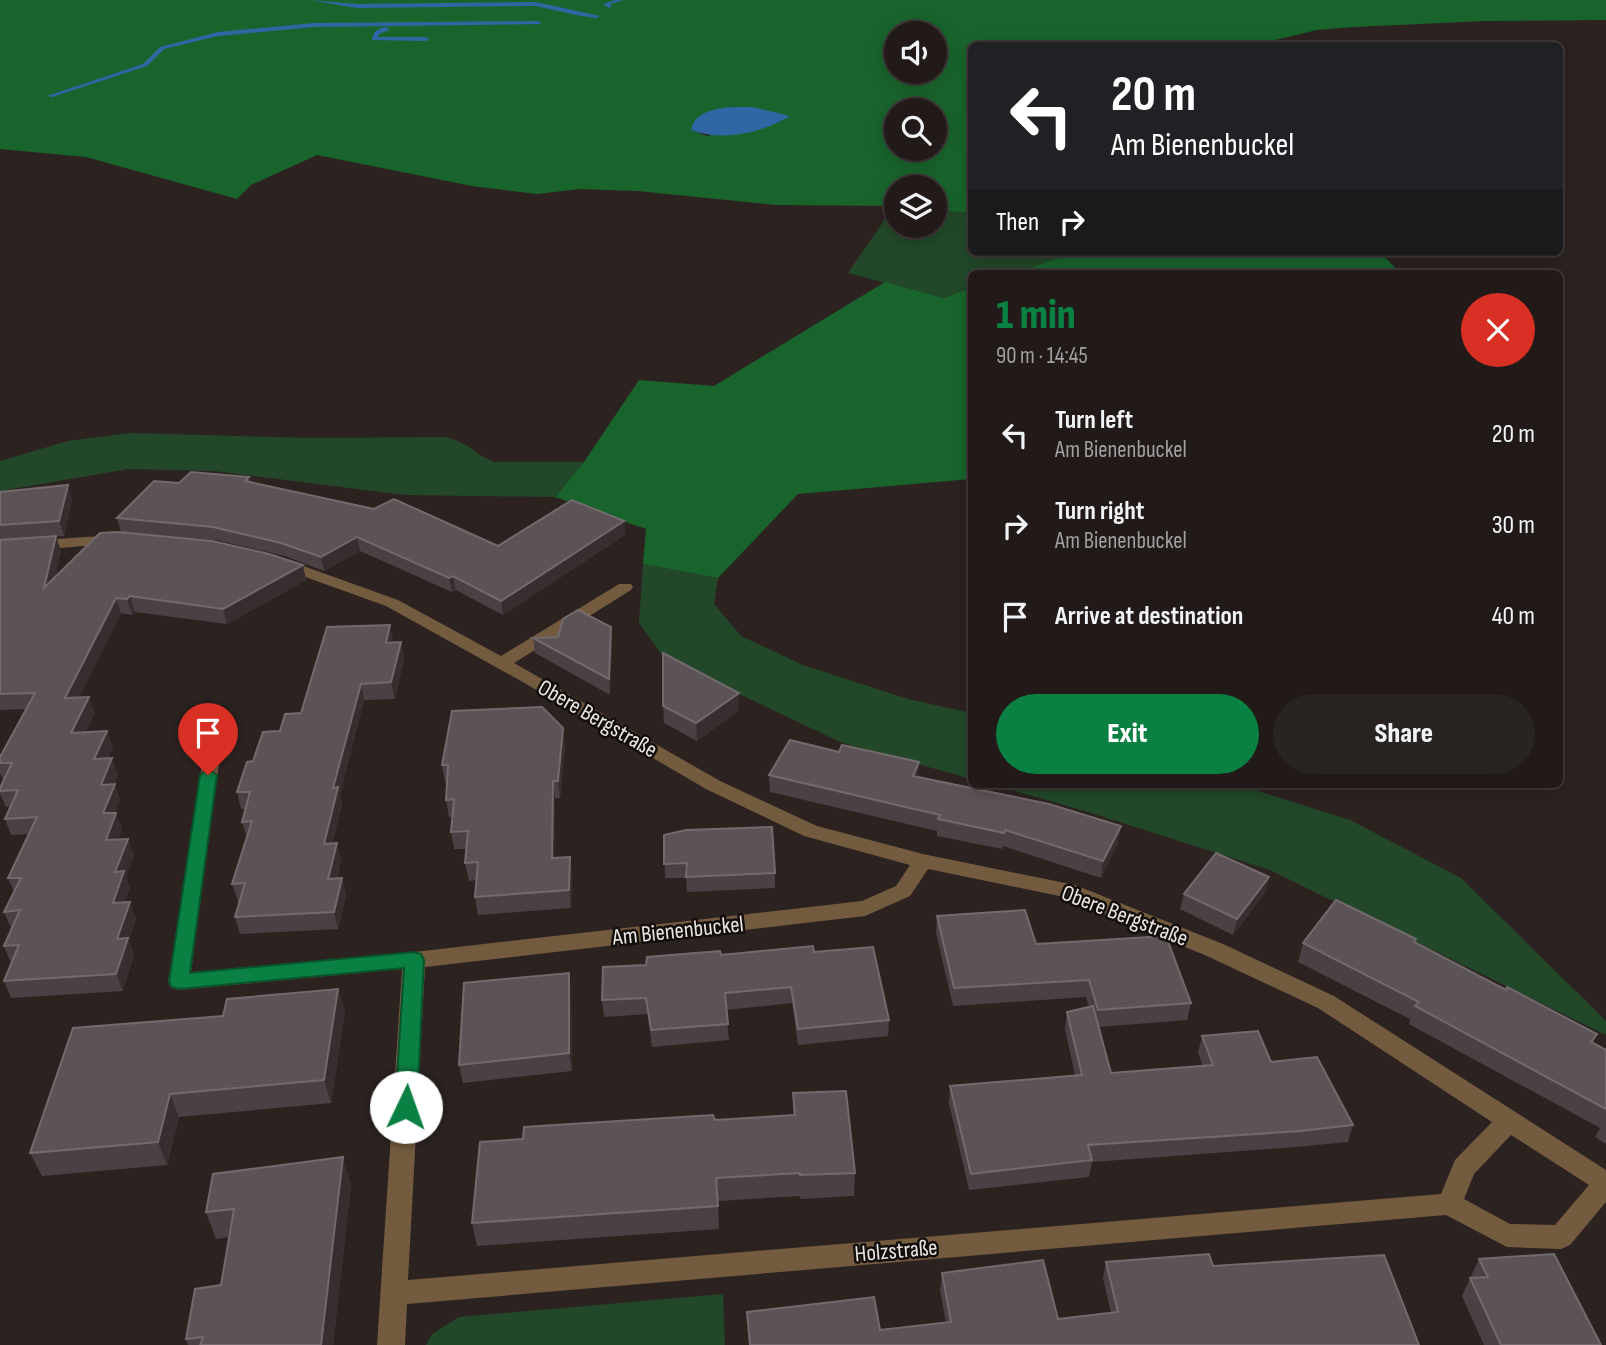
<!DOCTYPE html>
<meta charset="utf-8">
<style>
body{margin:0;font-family:"Sofia Sans Condensed",sans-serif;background:#292321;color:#f1f3f6;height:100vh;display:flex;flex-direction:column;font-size:26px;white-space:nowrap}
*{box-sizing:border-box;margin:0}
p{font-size:23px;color:#a2a1a2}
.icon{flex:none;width:38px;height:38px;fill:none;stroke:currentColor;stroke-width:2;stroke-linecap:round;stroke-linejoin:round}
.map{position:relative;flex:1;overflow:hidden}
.sheet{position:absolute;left:968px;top:270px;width:595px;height:518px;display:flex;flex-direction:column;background:#211a18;border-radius:10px;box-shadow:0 4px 18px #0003,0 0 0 2px #3e3837}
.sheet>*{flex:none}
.guide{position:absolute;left:968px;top:42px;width:595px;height:214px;border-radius:10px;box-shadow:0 4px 18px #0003,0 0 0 2px #3e3837;background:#202124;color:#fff;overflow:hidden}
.controls{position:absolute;left:884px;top:21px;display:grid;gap:14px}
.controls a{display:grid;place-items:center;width:63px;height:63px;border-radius:50%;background:#211a18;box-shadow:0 4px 18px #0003,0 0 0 2px #3e3837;font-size:35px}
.pin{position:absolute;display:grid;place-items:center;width:60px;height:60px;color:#fff;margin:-72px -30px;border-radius:50% 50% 50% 0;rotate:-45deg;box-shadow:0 0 7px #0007}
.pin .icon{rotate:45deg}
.me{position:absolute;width:77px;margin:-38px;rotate:3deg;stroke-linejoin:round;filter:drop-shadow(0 0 5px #0008)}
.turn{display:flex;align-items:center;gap:24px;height:147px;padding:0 28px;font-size:32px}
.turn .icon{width:91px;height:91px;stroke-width:2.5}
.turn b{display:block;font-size:49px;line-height:60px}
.then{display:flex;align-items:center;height:66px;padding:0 28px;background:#0003;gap:14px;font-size:26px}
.round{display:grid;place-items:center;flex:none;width:74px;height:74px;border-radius:37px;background:#292321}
.headline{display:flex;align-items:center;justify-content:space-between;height:119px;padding:0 28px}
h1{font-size:42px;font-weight:800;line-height:52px;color:#0b8043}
.cta{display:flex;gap:14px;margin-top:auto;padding:14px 28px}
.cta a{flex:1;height:80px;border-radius:42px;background:#0b8043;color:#fff;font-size:28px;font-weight:800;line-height:80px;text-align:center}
.cta a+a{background:#292321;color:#f1f3f6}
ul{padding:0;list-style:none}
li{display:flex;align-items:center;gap:21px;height:91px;padding:0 28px}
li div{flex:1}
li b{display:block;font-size:26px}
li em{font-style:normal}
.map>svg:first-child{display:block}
.green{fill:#224829}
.forest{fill:#19642d;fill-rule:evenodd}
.water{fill:#2f66a3}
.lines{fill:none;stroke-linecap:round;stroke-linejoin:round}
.stream{fill:#2f66a3;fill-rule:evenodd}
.minor{fill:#735b40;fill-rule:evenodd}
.wall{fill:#4a4145}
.shaded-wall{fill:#372e2f}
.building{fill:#5c5356;stroke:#726a6c;stroke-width:2}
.route{fill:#0b8043;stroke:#07532c;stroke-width:2}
.labels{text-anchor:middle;stroke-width:5;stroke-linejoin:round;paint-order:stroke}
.near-street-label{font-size:23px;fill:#ece6e3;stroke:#120e0c}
</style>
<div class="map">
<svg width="1606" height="1345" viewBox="0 0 1606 1345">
<rect width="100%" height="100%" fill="#2c2320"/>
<g class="green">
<polygon points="894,206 896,206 896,226 934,226 935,210 971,213 971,252 1076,252 1015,273 971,273 971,288 943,298 848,273"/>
<path d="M131,433L312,438L444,437C470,442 473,454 495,462H584L555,497L405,495L214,471L128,469L0,491V461L68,441Z"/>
<polygon points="643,564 718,578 714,604 741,636 803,665 908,699 971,713 971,779 840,742 664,658 639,623"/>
<polygon points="991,784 1236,784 1350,820 1461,878 1606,1021 1606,1035 1270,870 1085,811"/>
<polygon points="723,1294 725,1345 426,1345 432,1334 459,1317"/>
</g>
<g class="forest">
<path d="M0,0H1606V20L1484,21L1353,27L1317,30L1250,46H971V213L935,210L934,187H896V206L776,205L637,191L580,189L537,194L472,186L317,155L251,185L237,199L86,157L0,149ZM896,33H934V72H896ZM896,110H934V149H896ZM789,115L779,122L707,136L691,130Z"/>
<polygon points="1076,252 1380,252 1400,273 1015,273"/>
<polygon points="885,282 943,298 971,288 971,479 798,494 718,578 643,564 646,529 555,497 584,462 639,380 714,386"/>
</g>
<path class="water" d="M752,107L790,116C761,133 723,142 691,130C696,105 733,107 752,107Z"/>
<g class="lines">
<g class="stream">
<polygon points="309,0 357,4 536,2 600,16 597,18 581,16 536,6 357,8"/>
<polygon points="615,0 624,0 610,4 612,6 609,8 603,4"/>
<polygon points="539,21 541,24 314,27 218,36 164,49 147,66 52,97 47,96 143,64 160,47 218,32 314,23"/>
<path d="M387,27L389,30L379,34L378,37H426L429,39L426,41L372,40C372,32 380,27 387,27Z"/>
</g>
<g class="minor">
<polygon points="115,535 123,540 120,543 0,553 0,543"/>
<path d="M281,558L398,600L501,656L619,584H631L633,587L631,590L514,663L720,781L817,826L923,854L1075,885L1223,944L1334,996L1606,1170V1202L1570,1245L1561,1249L1507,1247L1446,1215L407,1304L405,1345H377L402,969L179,990L171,988L168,982L205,745L212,743L221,749L191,972L414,952L862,901L896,886L910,865L804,836L706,789L521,681L386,606L275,566L273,563L275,560ZM928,869L1064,897L1207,956L1318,1008L1492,1122L1455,1160L1441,1194L408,1280L425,967L865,916L910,896ZM1511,1135L1589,1185L1555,1225L1510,1224L1464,1199L1474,1174Z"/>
</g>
</g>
<g class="wall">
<polygon points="249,477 250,482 498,546 624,521 625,535 503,615 456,590 452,592 360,551 324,571 285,556 216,540 121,532 117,518 179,483"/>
<polygon points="0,492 72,499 64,536 0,540"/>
<polygon points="0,540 61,551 55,577 303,565 306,580 227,624 135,612 132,615 121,613 79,697 95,713 85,732 107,731 113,747 108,758 118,774 114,784 120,800 115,813 122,829 118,839 134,855 126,876 130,888 125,903 136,919 129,940 134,955 123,991 11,998 4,981 11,963 4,946 12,928 11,928 4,912 14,892 8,878 29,834 11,835 5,819 10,807 6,807 0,794 0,788 4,780 3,780 0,773 0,757 26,709 0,710"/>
<polygon points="390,625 393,642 401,642 404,658 395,699 364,700 340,794 342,804 332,844 341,860 337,879 342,878 346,895 338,929 240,934 235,917 240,901 238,901 232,884 247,838 242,822 245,809 241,809 237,792 253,761 280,731 301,713"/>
<polygon points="558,637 612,642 610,695 535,653 533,638"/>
<polygon points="739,693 739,710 697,741 664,723 663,706"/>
<polygon points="563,728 565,745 560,798 555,798 554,858 570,857 572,874 571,908 478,915 475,897 476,880 469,881 465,863 466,849 454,849 451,832 453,817 449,817 446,800 447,782 445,782 442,765"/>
<polygon points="769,775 918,777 1118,843 1101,878 1003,846 1002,849 937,836 937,831 770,792"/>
<polygon points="664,835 775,873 775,888 687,892 686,878 665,878"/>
<polygon points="1269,877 1265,893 1233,935 1180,909 1184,894"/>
<polygon points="937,916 1036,944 1191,1003 1187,1020 1099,1027 1111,1073 1203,1066 1198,1053 1202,1036 1271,1062 1353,1125 1348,1142 1296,1147 1092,1162 1089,1177 969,1190 949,1103 950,1086 1075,1075 1065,1029 1067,1012 1089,1007 1086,997 953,1006 936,933"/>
<polygon points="1415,942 1506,990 1597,1034 1593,1043 1606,1050 1606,1144 1595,1137 1600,1128 1409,1024 1410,1019 1298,962 1303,943"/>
<polygon points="814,952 889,1020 888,1036 798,1045 792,1003 726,1010 729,1040 652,1047 648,1014 604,1017 602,1000 646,965 721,955"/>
<polygon points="569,973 571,991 572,1071 463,1083 459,1065"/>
<polygon points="338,989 345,1012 331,1103 179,1117 167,1165 42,1176 30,1153 223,1016"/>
<polygon points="793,1093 855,1173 854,1196 800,1199 800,1196 718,1201 719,1229 477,1246 472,1223 523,1139 715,1120 793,1115"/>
<polygon points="351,1184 333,1345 188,1345 186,1339 221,1285 229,1237 216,1239 206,1212"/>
<polygon points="1479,1259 1601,1345 1484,1345 1462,1296"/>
<polygon points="1106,1262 1213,1266 1419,1345 749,1345 747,1312 880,1330 946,1323 940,1290 942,1273 1058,1319 1111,1313 1103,1278"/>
</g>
<g class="shaded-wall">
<polygon points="68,485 72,499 64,536 59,521"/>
<polygon points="624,521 625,535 503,615 501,601"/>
<polygon points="56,536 61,551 50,603 44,588"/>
<polygon points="357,537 360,551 324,571 321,557"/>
<polygon points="303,565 306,580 227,624 223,609"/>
<polygon points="453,576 456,590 452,592 449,578"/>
<polygon points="130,596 135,612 132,615 127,599"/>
<polygon points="116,598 121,613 71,713 65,698"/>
<polygon points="390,625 393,640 389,659 386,643"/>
<polygon points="611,627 612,642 610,695 609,679"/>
<polygon points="401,642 404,658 395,699 391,682"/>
<polygon points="361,684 364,700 340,794 342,804 328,861 324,844 333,788"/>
<polygon points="739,693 739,710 697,741 696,723"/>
<polygon points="89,697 95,713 76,749 71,733"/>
<polygon points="563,728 565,745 560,798 558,781"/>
<polygon points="107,731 113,747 100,775 94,759"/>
<polygon points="112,758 118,774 107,801 101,785"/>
<polygon points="919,762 918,778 913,776"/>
<polygon points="553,781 555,798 554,875 552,858"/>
<polygon points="115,784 120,800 109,830 103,813"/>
<polygon points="116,813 122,829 112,857 106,840"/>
<polygon points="1121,826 1118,843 1101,878 1103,861"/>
<polygon points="128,839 134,855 126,876 130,888 119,920 113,903 115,872"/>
<polygon points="337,843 341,860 333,896 328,879"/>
<polygon points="570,857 572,874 571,908 569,890"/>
<polygon points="1269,877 1265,893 1233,935 1237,919"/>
<polygon points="342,878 346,895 338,929 334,912"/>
<polygon points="130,902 136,919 129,940 134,955 123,991 116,974 117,939"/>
<polygon points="569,973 571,991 572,1071 569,1053"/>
<polygon points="338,989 345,1012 331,1103 324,1080"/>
<polygon points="170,1094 179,1117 167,1165 158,1142"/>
<polygon points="343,1157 351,1184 333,1345 321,1345"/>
</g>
<g class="building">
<polygon points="191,472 249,477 245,481 374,509 394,499 498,546 572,500 624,521 501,601 453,576 449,578 357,537 321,557 281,543 213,527 117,518 154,481 179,483"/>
<polygon points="68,485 59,521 0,525 0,492"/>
<polygon points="118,532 212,541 269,554 303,565 223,609 130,596 127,599 116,598 65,698 89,697 71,733 107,731 94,759 112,758 101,785 115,784 103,813 116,813 106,840 128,839 115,872 124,871 113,903 130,902 117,939 128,938 116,974 4,981 19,945 4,946 20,910 4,912 21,878 8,878 37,817 5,819 18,790 0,791 0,788 12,763 0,763 0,757 35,693 0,694 0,540 56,536 44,588 100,533"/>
<polygon points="578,610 611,627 609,679 533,638 558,637 563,619"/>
<polygon points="390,625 386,643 401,642 391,682 361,684 333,788 338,787 324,844 337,843 328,879 342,878 334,912 235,917 245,883 232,884 252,821 242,822 250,792 237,792 247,762 253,761 263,732 280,731 285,714 301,713 327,627"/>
<polygon points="663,653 739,693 696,723 663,706"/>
<polygon points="542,707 563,728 558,781 553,781 552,858 570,857 569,890 475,897 478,862 465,863 468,831 451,832 454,799 446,800 448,765 442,765 452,711"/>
<polygon points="790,740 839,752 842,745 919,762 913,776 1049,804 1121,826 1103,861 1005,830 1004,833 938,819 940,815 769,775"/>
<polygon points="772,827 775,873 686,877 687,863 664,864 664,835 686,830"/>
<polygon points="1216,853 1269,877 1237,919 1184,894"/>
<polygon points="1336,900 1416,939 1414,942 1506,990 1507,987 1597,1034 1591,1042 1606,1050 1606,1109 1415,1006 1419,1002 1303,943"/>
<polygon points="1025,910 1036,944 1166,936 1191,1003 1098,1010 1089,980 954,988 937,916"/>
<polygon points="813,946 814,952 873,947 889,1020 798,1029 791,987 725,993 728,1024 651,1030 646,998 602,1000 603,967 646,965 647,957 720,951 721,955"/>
<polygon points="569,973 569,1053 459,1065 464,983"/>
<polygon points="338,989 324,1080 170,1094 158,1142 30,1153 73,1028 223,1016 227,999"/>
<polygon points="1093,1006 1111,1073 1213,1065 1202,1036 1258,1031 1271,1062 1317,1057 1353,1125 1301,1131 1088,1145 1092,1160 971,1174 950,1086 1082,1075 1067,1012"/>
<polygon points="846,1091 855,1173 800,1175 800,1173 716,1178 718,1206 472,1223 480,1142 523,1139 524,1127 713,1115 715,1120 795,1115 793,1093"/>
<polygon points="343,1157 321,1345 200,1345 203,1337 186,1339 195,1289 221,1285 234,1209 206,1212 213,1174"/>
<polygon points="1209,1254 1213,1266 1384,1255 1419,1345 750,1345 747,1312 874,1297 880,1330 951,1322 942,1273 1043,1260 1058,1319 1118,1312 1106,1262"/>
<polygon points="1554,1254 1601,1345 1501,1345 1470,1278 1488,1277 1479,1259"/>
</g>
<polygon class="route" points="208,769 217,775 190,973 414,952 421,954 424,960 417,1107 413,1114 406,1116 398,1114 395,1107 404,968 179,989 172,987 169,982 200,775"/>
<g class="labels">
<g class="near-street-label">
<text transform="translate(598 718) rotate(30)" y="8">Obere Bergstraße</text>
<text transform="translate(1125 915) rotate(21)" y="8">Obere Bergstraße</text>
<text transform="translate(678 930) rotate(-6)" y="8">Am Bienenbuckel</text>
<text transform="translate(896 1250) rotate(-5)" y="8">Holzstraße</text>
</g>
</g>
</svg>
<div class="controls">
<a><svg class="icon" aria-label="sound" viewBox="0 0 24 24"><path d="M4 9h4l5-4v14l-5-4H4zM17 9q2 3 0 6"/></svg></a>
<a><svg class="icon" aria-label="search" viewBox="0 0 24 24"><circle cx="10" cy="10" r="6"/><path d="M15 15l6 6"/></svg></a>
<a><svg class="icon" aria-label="layers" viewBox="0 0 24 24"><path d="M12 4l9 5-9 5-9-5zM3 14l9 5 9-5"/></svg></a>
</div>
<div class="pin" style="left:208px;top:775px;background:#d93025"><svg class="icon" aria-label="arrive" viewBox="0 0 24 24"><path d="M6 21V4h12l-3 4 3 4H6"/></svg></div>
<svg class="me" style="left:406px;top:1107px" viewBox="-20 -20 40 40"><circle r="19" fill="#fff"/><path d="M0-13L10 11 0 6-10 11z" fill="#0b8043"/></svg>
<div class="guide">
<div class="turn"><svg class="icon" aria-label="left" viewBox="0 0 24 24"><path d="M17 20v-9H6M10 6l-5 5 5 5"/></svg><div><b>20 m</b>Am Bienenbuckel</div></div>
<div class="then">Then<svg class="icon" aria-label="right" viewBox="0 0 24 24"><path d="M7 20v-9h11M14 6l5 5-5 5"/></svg></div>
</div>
<section class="sheet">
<div class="headline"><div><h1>1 min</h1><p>90 m · 14:45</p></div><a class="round" style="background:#d93025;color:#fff"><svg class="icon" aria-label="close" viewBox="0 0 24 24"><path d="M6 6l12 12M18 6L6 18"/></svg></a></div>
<ul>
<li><svg class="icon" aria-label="left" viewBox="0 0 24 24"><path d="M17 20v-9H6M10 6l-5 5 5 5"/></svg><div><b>Turn left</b><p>Am Bienenbuckel</p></div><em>20 m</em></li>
<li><svg class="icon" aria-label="right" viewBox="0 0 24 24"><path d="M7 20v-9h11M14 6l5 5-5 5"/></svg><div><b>Turn right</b><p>Am Bienenbuckel</p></div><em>30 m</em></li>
<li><svg class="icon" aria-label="arrive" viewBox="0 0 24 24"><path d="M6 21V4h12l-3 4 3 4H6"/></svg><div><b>Arrive at destination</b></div><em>40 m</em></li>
</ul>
<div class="cta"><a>Exit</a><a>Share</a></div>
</section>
</div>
